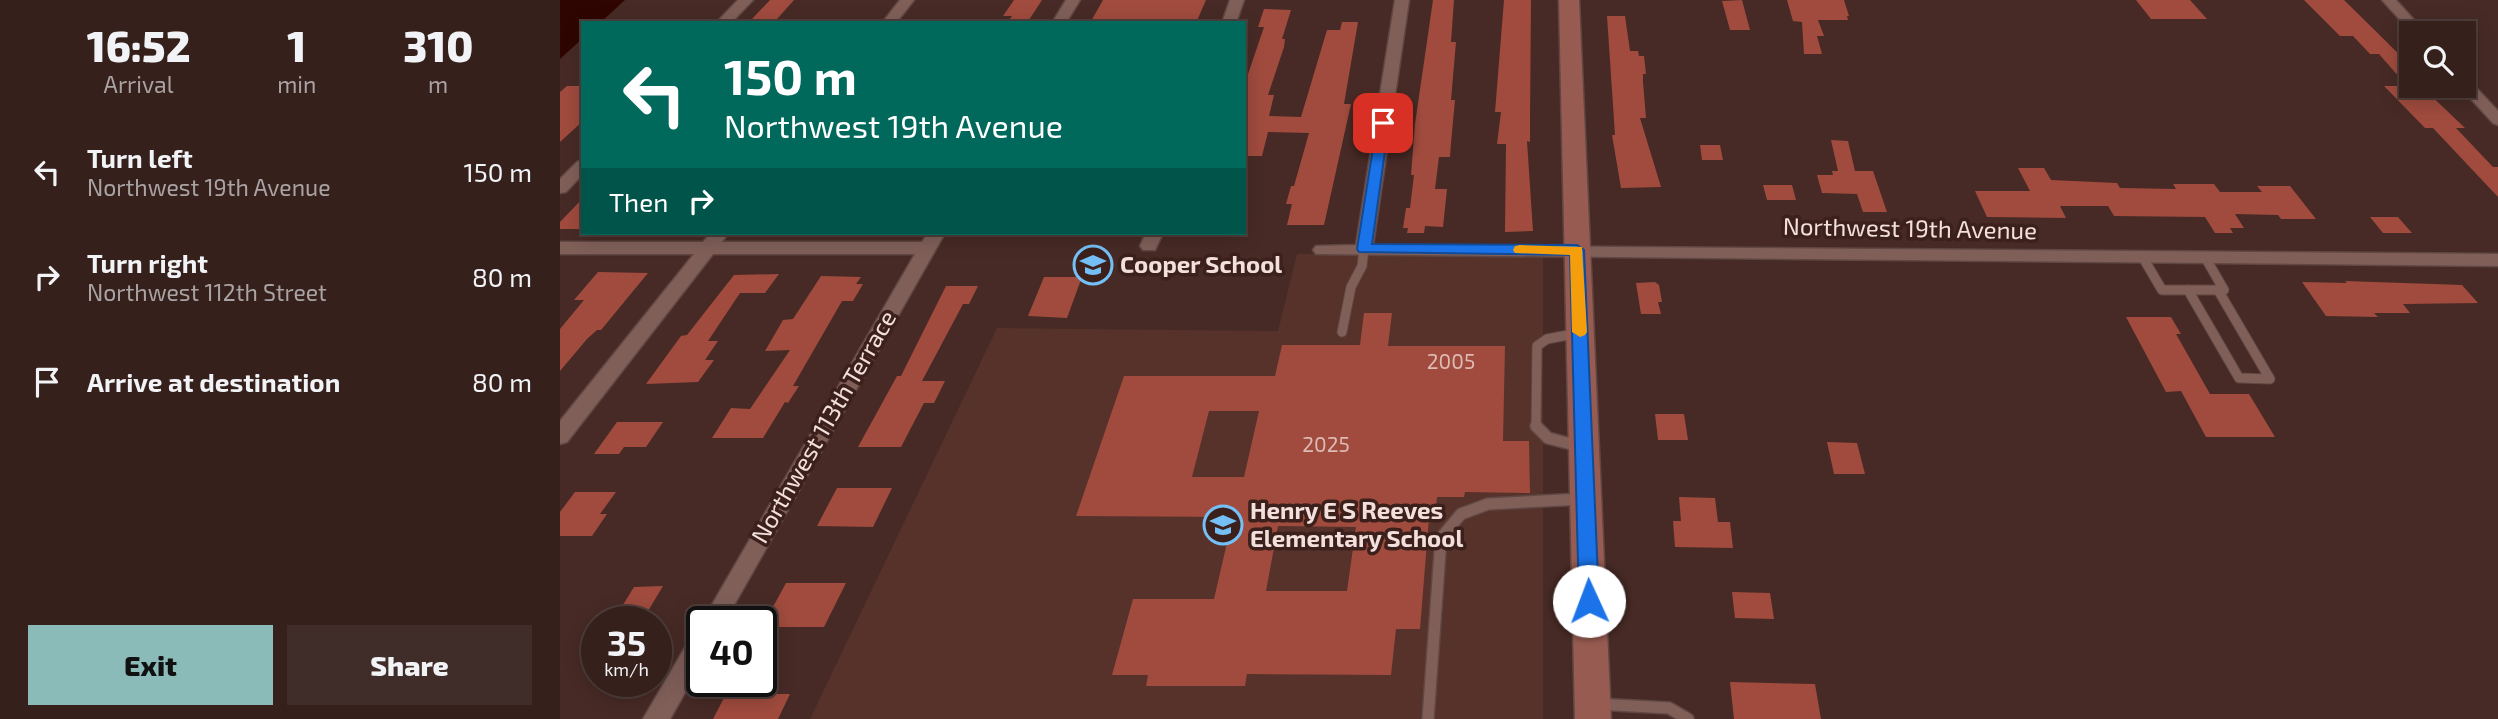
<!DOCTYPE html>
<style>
body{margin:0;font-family:"Exo 2",sans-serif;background:#402d29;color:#f1f3f6;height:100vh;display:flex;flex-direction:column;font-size:26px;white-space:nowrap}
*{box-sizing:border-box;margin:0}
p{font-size:23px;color:#aaa3a3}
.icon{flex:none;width:38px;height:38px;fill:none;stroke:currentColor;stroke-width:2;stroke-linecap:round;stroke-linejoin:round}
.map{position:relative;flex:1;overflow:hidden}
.drawer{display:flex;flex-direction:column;background:#35201c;width:560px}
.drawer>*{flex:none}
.guide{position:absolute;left:21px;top:21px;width:665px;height:214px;border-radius:0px;box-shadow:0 4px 18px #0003,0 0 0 2px #4f3e3b;background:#00695c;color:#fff;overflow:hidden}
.buttons{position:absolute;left:1839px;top:21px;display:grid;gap:14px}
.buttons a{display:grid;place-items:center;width:77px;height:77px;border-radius:0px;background:#35201c;box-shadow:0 4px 18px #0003,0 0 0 2px #4f3e3b;font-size:35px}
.speed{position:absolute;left:21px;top:606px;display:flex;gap:14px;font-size:35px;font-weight:700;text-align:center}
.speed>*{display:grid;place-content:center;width:91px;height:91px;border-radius:50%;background:#35201c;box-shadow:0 4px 18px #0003,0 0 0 2px #4f3e3b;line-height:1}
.speed small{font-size:18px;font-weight:400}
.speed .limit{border:4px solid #111;border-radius:10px;background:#fff;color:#111}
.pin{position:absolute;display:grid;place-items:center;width:60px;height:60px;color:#fff;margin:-30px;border-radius:14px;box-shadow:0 4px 10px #0006}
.me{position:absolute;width:77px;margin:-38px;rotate:358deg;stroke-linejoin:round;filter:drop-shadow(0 0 5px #0008)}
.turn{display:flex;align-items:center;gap:24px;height:147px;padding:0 28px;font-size:32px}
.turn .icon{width:91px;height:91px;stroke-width:2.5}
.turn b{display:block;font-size:49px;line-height:60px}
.then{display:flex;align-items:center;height:66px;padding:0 28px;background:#0003;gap:14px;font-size:26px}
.eta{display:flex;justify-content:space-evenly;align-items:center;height:119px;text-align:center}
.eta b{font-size:42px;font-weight:800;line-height:49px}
.action{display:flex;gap:14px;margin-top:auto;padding:14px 28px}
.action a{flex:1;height:80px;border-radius:0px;background:#8bbbb9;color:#111;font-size:28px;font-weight:800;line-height:80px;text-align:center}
.action a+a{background:#402d29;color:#f1f3f6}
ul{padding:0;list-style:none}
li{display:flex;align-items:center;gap:21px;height:105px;padding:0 28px}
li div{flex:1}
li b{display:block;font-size:26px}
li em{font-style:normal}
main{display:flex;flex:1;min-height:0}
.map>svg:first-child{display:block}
.built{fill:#56322b}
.water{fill:#2f0502}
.building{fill:#a04b3e;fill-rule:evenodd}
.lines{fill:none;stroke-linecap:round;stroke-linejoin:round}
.lane-far1-casing{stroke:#604743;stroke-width:11}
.lane-casing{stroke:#604743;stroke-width:14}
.street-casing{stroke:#604743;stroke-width:3}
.secondary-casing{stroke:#604743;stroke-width:3}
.lane-far1{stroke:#805f59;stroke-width:9}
.lane{stroke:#805f59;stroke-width:11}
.street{fill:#805f59;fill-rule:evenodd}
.secondary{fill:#985b51;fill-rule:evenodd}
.route{fill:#1a73e8;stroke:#114b97;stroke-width:2}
.slow{fill:#f59e0b}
.labels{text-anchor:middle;stroke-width:7;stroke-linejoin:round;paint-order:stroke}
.number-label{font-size:21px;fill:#debab4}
.street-label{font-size:24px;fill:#f3dfdb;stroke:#3c201b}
.poi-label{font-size:24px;font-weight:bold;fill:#f3dfdb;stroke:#3c201b;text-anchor:start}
</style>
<main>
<section class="drawer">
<div class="eta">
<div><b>16:52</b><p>Arrival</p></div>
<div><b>1</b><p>min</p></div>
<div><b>310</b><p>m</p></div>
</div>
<ul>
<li><svg class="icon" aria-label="left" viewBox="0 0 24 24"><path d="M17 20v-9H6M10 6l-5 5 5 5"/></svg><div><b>Turn left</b><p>Northwest 19th Avenue</p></div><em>150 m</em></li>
<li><svg class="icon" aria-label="right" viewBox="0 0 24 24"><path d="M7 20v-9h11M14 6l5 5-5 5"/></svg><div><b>Turn right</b><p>Northwest 112th Street</p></div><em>80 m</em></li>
<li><svg class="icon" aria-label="arrive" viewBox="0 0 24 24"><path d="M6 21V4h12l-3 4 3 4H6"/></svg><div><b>Arrive at destination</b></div><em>80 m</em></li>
</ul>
<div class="action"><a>Exit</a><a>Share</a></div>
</section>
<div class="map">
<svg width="1938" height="719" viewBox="0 0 1938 719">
<rect width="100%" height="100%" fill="#472a25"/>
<polygon class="built" points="983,252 983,719 250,719 437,328 718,331 737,254"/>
<polygon class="water" points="0,0 65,0 40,23 23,23 23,38 0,59"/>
<g class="building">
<polygon points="210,0 234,0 217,19 192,19"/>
<polygon points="454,0 482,0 467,23 447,23 452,16 443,16"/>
<polygon points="543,0 646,0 636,23 530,23"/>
<polygon points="873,0 894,0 891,42 896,42 891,100 895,100 891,143 890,157 879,157 875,189 887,189 883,227 865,226 864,233 847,233 848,228 843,228 846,208 850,208 854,175 851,175 855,124"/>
<polygon points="944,0 971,0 970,119 970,142 967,141 973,231 945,232 946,144 937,144 941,112 935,112"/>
<polygon points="1182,0 1190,30 1170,30 1162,1"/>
<polygon points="1227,0 1284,0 1289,16 1287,16 1288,20 1258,20 1264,36 1257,36 1262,54 1244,54 1242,22 1233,21"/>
<polygon points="1576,0 1630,0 1647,19 1591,19"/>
<polygon points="1744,0 1784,0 1852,67 1852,86 1861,86 1905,128 1896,128 1933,167 1938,167 1938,197 1873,128 1865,128 1824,86 1847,86 1819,54 1810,54 1793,36 1780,36"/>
<polygon points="704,9 731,10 722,39 725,39 724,47 708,95 714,95 709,116 741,117 767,30 780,30 782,22 798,22 784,104 791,104 764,225 727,225 732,204 726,204 731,186 734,186 749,133 708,132 702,156 684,156 684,86 704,27 698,27"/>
<polygon points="1047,16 1065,16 1070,51 1078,51 1079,56 1084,56 1086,74 1083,74 1083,82 1086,118 1080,118 1101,187 1061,188 1052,135 1055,135"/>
<polygon points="7,86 23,86 23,121 0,142 0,92"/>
<polygon points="1271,140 1288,141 1295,171 1313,171 1327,212 1303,212 1297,194 1262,193 1257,175 1273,175 1272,171 1278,171"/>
<polygon points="1140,145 1160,145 1163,160 1142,160"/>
<polygon points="1458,168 1484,168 1491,180 1557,183 1560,188 1616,189 1613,184 1654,184 1660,192 1702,192 1697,186 1730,186 1756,219 1721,219 1718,215 1675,214 1684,228 1670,228 1673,233 1655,233 1645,217 1554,216 1548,206 1500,206 1506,218 1427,217 1415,191 1470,191"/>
<polygon points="1203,185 1232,185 1236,200 1207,200"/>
<polygon points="23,198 23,229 0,229 0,222"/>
<polygon points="1810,217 1838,217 1852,233 1823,233"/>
<polygon points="38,272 88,273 41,330 37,330 27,339 0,371 0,329 24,300 14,300"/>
<polygon points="219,274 205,293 180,293 148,341 158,341 145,360 154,360 138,382 86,384 121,336 127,335 174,275"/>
<polygon points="261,276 301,277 296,284 303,284 293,301 282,301 233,386 239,386 228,403 225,402 203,438 152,438 171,408 190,409 230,350 205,351 223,320 233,319"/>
<polygon points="484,277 522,277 507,318 468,316"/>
<polygon points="1785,281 1902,285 1918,303 1843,304 1850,313 1814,313 1818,317 1766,316 1742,282 1787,283"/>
<polygon points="1095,282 1099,285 1102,302 1098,302 1101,314 1081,314 1076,283"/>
<polygon points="386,286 418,286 409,304 403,304 362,381 385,381 374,403 364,403 341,447 298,447 337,376 341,376"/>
<path d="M804,313H832L828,346H945L943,441H969L970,493L905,492L904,497H877L875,517H869L860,629H836L831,675L687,674L685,686H586L588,675H552L573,599H654L673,517L516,516L564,376H715L722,345H800ZM649,411H699L684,477H632ZM718,526L796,527L787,591H706Z"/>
<polygon points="1566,317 1611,317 1621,334 1616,334 1650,394 1689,394 1715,437 1646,437 1621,391 1606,392"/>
<polygon points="1095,414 1124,414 1128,440 1098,440"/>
<polygon points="57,422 103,422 86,447 64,447 59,454 34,454"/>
<polygon points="1267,442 1297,443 1305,474 1274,474"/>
<polygon points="277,488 332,488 313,527 257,526"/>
<polygon points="15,492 56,492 40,514 47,514 32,536 0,536 0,512"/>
<polygon points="1119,497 1155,498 1158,522 1170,522 1173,548 1115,547 1113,521 1121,521"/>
<polygon points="226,583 286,583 264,627 202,627"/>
<polygon points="103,586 82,621 53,621 74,587"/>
<polygon points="1172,592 1210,593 1214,619 1175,618"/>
<polygon points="1170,682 1255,684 1261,719 1174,719"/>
<polygon points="166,694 230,694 218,719 153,719"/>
</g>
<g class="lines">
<defs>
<g id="lane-far1">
<polyline points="1582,256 1602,290 1664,290 1645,257"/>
<polyline points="1628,290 1679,378 1710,379 1658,290"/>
<polyline points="782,332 791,287 802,266 804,249"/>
<polyline points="976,427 977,346 987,339 1019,333"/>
</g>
<g id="lane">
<polyline points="976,426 988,438 1019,446"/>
<polyline points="1037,704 1109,708 1128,719"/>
<polyline points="868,719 881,538 901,514 928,504 1021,499"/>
</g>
<g id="street">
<polygon points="178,0 193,0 171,23 156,23"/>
<polygon points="340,0 354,0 336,23 322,23"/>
<polygon points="506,0 520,0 506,23 492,23"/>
<polygon points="670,0 684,0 676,23 662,23"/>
<polygon points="835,0 849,0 813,245 1938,254 1938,266 756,254 753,250 756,246 796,245"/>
<polygon points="1822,0 1836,0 1866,33 1852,33"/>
<polygon points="1904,79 1909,80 1938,111 1938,125 1933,123 1899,86 1904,86"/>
<polygon points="23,160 23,174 6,192 0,193 0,179 17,162"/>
<polygon points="151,233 168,233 162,242 362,242 368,233 385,233 165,621 142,622 355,254 153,254 7,442 0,444 0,421 134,254 0,254 0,242 143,242"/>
<polygon points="586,233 603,233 595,250 583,250 580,246"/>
<polygon points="142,629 142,663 110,719 83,719 134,632"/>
</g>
<polygon id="secondary" points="999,0 1019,0 1051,719 1015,719"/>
</defs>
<use href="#lane-far1" class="lane-far1-casing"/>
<use href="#lane" class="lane-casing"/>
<use href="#street" class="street-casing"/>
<use href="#secondary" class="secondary-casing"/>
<use href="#lane-far1" class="lane-far1"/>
<use href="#lane" class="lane"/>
<use href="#street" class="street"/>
<use href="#secondary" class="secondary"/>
</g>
<polygon class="route" points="823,119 829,123 812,244 1017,245 1024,250 1039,601 1036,607 1029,610 1022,607 1019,601 1010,255 799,252 797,249 817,123"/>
<polygon class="slow" points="960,245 1022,247 1027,332 1025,335 1020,337 1012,332 1010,255 955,253 953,250 955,246"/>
<defs>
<symbol id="school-ring" viewBox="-11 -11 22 22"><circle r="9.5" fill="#3c201b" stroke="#74c0f6" stroke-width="1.5"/><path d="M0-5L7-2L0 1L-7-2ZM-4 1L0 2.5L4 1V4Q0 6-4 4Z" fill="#74c0f6"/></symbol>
</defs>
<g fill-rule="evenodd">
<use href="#school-ring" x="511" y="243" width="44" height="44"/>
<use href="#school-ring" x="641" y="503" width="44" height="44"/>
</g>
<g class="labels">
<g class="number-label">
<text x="891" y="369">2005</text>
<text x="766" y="452">2025</text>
</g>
<g class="street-label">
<text transform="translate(1350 229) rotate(1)" y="8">Northwest 19th Avenue</text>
<text transform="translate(264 427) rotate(-60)" y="8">Northwest 113th Terrace</text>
</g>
<g class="poi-label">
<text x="560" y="273">Cooper School</text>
<text x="690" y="519">Henry E S Reeves<tspan x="690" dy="28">Elementary School</tspan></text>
</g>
</g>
</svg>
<div class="buttons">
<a><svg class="icon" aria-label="search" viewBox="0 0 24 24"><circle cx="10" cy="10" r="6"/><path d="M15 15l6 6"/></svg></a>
</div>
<div class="speed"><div>35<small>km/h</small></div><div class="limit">40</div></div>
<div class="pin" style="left:823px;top:123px;background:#d93025"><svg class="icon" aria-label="arrive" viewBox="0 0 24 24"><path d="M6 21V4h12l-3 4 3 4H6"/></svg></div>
<svg class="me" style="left:1029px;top:601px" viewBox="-20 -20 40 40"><circle r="19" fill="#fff"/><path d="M0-13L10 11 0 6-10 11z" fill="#1a73e8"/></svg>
<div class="guide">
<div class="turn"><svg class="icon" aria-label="left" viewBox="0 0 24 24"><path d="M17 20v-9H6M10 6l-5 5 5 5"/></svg><div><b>150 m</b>Northwest 19th Avenue</div></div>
<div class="then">Then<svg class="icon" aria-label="right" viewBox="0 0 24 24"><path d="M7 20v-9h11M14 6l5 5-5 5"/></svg></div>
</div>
</div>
</main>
